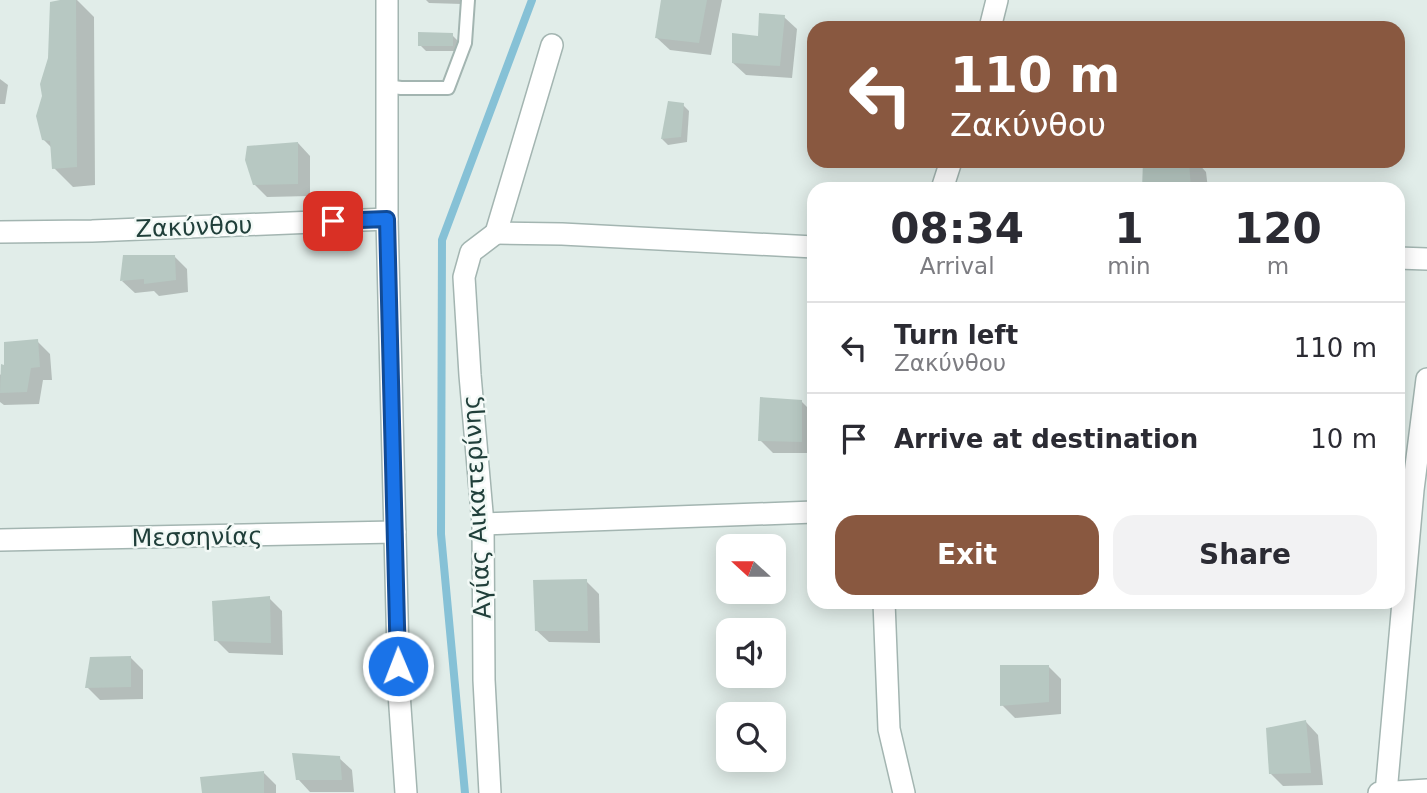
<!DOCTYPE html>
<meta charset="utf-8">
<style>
body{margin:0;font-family:"DejaVu Sans",sans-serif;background:#f2f2f3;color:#2b2b33;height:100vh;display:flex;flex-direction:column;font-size:26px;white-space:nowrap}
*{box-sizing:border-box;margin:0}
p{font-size:23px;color:#7c7c81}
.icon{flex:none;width:38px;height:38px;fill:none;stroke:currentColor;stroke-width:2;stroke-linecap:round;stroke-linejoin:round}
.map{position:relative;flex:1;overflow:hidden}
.side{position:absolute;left:807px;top:182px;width:598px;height:427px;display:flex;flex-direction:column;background:#fff;border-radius:21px;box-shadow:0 4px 18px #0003}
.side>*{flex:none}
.guide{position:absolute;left:807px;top:21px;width:598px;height:147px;border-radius:21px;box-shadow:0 4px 18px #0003;background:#895840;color:#fff;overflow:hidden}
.needle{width:46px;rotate:291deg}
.buttons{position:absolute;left:716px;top:534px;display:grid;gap:14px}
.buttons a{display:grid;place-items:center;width:70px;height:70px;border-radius:14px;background:#fff;box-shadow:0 4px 18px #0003;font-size:35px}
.pin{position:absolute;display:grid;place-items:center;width:60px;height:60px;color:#fff;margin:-30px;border-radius:14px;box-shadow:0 4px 10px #0006}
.me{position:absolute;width:77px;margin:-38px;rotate:359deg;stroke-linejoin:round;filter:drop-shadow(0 0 5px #0008)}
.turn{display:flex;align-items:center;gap:24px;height:147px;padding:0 28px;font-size:32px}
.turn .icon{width:91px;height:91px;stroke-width:2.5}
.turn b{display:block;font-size:49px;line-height:60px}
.eta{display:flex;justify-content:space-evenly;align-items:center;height:119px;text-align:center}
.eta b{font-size:42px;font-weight:700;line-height:49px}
.button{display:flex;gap:14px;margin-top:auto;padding:14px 28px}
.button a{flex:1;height:80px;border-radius:21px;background:#895840;color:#fff;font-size:28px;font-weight:700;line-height:80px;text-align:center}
.button a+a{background:#f2f2f3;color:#2b2b33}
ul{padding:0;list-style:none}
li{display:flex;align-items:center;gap:21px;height:91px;padding:0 28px;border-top:2px solid #e1e1e2}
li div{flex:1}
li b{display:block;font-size:26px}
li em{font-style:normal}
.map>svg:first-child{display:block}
.shadow{fill:#0003}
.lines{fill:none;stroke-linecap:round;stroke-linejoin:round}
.stream{stroke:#86c1d6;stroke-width:8}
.building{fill:#b7c8c2}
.service-casing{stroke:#a3b5b1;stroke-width:16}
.minor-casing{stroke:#a3b5b1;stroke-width:24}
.service{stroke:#fff;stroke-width:12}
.minor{stroke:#fff;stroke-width:21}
.route-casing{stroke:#114b97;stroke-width:18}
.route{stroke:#1a73e8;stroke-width:12}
.labels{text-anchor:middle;stroke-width:5;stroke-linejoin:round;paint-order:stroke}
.street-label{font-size:24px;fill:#203f3a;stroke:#f2f9f6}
</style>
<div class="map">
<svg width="1427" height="793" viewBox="0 0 1427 793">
<rect width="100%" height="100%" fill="#e1ede9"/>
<g class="shadow">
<polygon points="69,0 77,0 94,17 95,185 73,187 54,168 52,148 43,139"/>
<polygon points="426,0 463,0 462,4 429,3"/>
<polygon points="663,0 722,0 711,55 670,50 657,38"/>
<polygon points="784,17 797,29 792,78 746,75 733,63"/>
<polygon points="452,35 458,41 458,51 426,51 420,45"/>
<polygon points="0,79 8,85 5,104 0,104"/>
<polygon points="683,105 689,111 687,142 668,145 662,139"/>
<polygon points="298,143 310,156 310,196 267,197 254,184"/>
<polygon points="886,161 925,161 925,165"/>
<polygon points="1142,161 1196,161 1206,172 1208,189 1144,189 1145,164"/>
<polygon points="174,256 187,269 188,292 159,296 154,291 135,293 122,281"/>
<polygon points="37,341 50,354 52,380 43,380 39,404 4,405 0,402 0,375"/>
<polygon points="801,401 814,414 814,453 773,453 760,440"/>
<polygon points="586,581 599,594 600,643 549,642 536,630"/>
<polygon points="269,598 282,611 283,655 229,653 216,640"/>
<polygon points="1280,602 1338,602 1338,605 1283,606"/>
<polygon points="130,657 143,670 143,699 100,700 87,687"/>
<polygon points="1049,667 1061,679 1061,714 1015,718 1002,705"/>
<polygon points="1306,722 1318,735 1323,785 1283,786 1271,774"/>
<polygon points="339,758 352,770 354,792 310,792 298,779"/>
<polygon points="263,772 276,785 276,793 204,793"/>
</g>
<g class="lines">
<polyline class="stream" points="465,793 441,534 442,240 532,0"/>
</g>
<g class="building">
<polygon points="60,0 76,0 77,167 52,169 50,141 42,140 36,116 42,96 40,84 48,58 50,2"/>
<polygon points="661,0 707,0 699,43 655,38"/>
<polygon points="759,13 785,15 780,66 732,63 732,33 758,36"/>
<polygon points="418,32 453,33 453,46 418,46"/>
<polygon points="668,101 684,103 681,137 661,139"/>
<polygon points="298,142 298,184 253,185 245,160 247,146"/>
<polygon points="1143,161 1189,161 1191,189 1142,189"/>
<polygon points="123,255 175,255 176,280 144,284 144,279 120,281"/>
<polygon points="38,339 40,367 31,368 27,392 0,393 1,364 4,365 4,342"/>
<polygon points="760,397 802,400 802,442 758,441"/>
<polygon points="587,579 588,631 535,631 533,580"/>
<polygon points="270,596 271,643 214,641 212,601"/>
<polygon points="131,656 131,687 85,688 90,657"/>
<polygon points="1000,665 1049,665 1049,702 1000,706"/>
<polygon points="1306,720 1311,773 1269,774 1266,728"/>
<polygon points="292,753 340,756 342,780 296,780"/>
<polygon points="264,771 264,793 202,793 200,777"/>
</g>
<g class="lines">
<defs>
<polyline id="service" points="386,86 401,88 448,88 465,43 468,0"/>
<g id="minor">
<polyline points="387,0 387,219 399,693 406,793"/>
<polyline points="990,28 997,0"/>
<polyline points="942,189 951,161"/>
<polyline points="0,232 92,231 387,219"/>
<polyline points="496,233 562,234 814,247"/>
<polyline points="496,233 552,45"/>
<polyline points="1398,258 1427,259"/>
<polyline points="483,524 814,512"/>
<polyline points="0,540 395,532"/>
<polyline points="884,602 889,729 904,793"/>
<polyline points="490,793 484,680 483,524 470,375 464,277 471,252 496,233"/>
<polyline points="1379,793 1427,790"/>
<polyline points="1386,793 1413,490 1427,379"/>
</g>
</defs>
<use href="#service" class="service-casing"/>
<use href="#minor" class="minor-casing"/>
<use href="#service" class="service"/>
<use href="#minor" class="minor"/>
</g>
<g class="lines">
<defs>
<polyline id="route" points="333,221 387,219 398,666"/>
</defs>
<use href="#route" class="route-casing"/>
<use href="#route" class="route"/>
</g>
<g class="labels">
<g class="street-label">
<text transform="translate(194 227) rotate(-2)" y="8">Ζακύνθου</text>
<text transform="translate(477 507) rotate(-93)" y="8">Αγίας Αικατερίνης</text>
<text transform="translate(197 537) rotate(-1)" y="8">Μεσσηνίας</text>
</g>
</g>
</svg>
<div class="buttons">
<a><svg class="needle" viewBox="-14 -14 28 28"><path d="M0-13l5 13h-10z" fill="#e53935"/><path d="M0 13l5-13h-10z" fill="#7c7c81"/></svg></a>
<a><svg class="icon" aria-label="sound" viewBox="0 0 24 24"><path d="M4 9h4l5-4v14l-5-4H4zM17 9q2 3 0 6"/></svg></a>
<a><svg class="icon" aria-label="search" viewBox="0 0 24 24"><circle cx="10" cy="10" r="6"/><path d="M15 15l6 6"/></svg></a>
</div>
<div class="pin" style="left:333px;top:221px;background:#d93025"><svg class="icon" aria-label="arrive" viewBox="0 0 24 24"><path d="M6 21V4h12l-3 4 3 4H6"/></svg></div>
<svg class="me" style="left:398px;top:666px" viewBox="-20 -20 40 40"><circle r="17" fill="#1a73e8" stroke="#fff" stroke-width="3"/><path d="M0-11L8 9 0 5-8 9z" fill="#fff"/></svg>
<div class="guide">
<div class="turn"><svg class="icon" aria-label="left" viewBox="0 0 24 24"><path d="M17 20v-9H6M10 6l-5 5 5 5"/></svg><div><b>110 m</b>Ζακύνθου</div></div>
</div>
<section class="side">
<div class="eta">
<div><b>08:34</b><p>Arrival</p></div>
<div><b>1</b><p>min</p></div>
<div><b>120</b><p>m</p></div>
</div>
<ul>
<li><svg class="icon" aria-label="left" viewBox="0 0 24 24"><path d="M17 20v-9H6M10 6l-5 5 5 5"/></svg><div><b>Turn left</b><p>Ζακύνθου</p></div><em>110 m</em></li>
<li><svg class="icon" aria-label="arrive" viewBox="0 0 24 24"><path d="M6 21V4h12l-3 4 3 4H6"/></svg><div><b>Arrive at destination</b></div><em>10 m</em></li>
</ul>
<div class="button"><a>Exit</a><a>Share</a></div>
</section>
</div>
